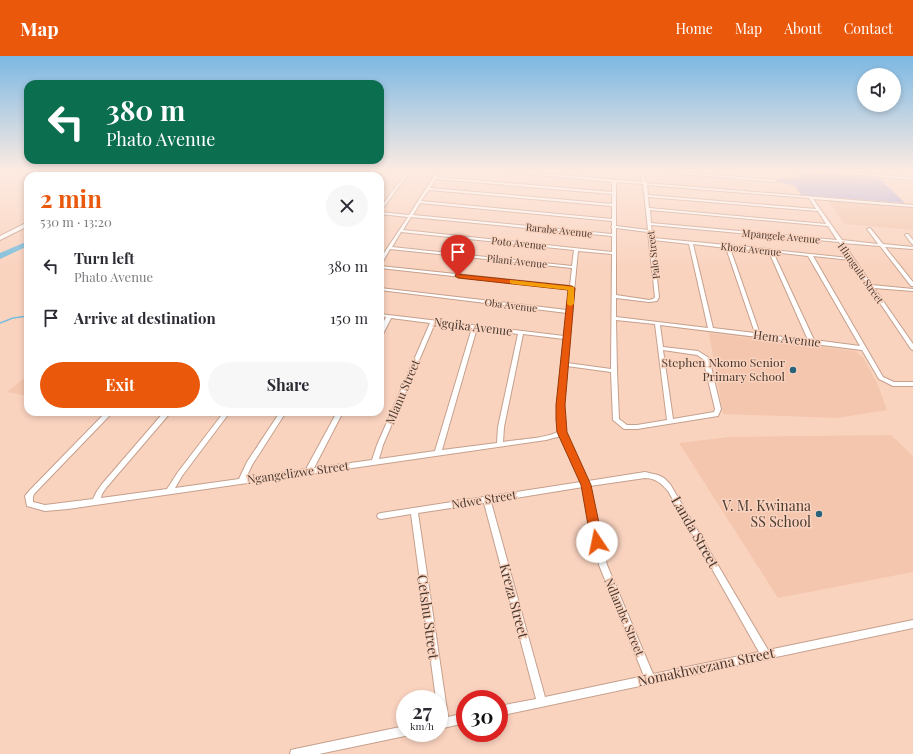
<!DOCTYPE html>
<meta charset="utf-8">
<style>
body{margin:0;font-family:"Playfair Display",serif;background:#f7f7f7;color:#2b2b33;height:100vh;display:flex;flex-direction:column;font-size:15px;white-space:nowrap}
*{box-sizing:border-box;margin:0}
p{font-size:13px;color:#7c7c81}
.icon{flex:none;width:22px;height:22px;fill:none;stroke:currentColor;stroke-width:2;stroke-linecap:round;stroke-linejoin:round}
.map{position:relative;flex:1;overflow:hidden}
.sheet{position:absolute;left:24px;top:116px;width:360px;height:244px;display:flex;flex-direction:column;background:#fff;border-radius:12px;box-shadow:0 2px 6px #0003}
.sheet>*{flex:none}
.hud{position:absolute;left:24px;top:24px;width:360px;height:84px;border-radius:12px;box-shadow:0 2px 6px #0003;background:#0b6e4f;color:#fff;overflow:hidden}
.fabs{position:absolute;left:857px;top:12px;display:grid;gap:8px}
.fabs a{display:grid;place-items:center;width:44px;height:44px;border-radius:50%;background:#fff;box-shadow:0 2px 6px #0003;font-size:20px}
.speed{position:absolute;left:396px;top:634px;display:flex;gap:8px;font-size:20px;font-weight:700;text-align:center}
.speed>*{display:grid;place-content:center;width:52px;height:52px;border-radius:50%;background:#fff;box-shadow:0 2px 6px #0003;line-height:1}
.speed small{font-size:10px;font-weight:400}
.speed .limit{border:6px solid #d22;background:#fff;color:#111}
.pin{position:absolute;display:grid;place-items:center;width:34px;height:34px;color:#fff;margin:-41px -17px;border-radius:50% 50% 50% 0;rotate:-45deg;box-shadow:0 0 4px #0007}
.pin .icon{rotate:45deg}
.me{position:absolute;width:44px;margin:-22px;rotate:349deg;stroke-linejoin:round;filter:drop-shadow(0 0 3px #0008)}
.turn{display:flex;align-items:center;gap:14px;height:84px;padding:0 16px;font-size:18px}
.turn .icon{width:52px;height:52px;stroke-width:2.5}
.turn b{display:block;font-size:28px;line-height:34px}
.round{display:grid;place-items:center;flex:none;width:42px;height:42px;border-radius:21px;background:#f7f7f7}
.summary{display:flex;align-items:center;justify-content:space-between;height:68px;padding:0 16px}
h1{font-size:24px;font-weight:700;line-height:30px;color:#ea580c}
.primary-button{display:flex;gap:8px;margin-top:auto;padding:8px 16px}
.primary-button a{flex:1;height:46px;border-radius:24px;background:#ea580c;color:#fff;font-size:16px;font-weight:700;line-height:46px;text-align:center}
.primary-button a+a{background:#f7f7f7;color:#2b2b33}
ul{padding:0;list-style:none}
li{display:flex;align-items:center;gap:12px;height:52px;padding:0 16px}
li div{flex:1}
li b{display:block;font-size:15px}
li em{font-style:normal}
header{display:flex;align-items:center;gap:24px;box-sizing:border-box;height:56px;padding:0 20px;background:#ea580c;color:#fff}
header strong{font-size:19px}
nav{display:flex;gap:22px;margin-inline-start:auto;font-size:14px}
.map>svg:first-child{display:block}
.built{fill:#f4c6ae}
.green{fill:#aeaad8}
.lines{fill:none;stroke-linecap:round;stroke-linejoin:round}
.stream{stroke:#7abddc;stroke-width:1.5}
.river{fill:#7abddc;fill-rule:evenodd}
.minor-casing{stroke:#c5a08d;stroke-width:2}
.tertiary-casing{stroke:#c5a08d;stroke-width:2}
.minor{fill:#fff;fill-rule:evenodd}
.tertiary{fill:#fff;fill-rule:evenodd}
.route{fill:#ea580c;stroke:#983908}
.slow{fill:#f59e0b}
.poi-dot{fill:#28627b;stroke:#fad3bf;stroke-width:1.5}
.labels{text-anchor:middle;stroke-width:3;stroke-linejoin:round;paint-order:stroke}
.far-street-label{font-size:10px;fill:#483931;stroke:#fad3bf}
.street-label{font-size:12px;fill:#483931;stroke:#fad3bf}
.poi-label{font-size:12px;fill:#483931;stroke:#fad3bf;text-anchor:end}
.near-poi-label{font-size:14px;fill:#483931;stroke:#fad3bf;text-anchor:end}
.near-street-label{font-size:14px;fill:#483931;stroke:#fad3bf}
</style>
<header>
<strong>Map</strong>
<nav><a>Home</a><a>Map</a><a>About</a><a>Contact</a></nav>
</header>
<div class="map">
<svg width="913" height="698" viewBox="0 0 913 698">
<rect width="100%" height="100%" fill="#fad3bf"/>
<g class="built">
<polygon points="265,114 331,114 325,120 259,120"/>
<polygon points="827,142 910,149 913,152 913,174 844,168"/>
<polygon points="709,277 855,295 863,301 877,327 887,354 837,362 723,358"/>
<polygon points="28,319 28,340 7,336"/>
<polygon points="891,379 913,400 913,516 778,542 679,387 729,381"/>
</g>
<polygon class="green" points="797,116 879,122 905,147 801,139 795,130 778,126 775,123 800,122"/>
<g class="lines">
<polyline class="stream" points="0,267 13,262 28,260"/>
<g class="river">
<polygon points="233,114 239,114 240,120 232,120 234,118"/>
<polygon points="28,185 28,190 0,203 0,197"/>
</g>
<defs>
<g id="minor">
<polygon points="154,114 158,114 168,120 164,120"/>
<polygon points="330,114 333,114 328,120 324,120"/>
<polygon points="408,114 411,114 381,155 380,155 380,152"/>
<path d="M438,114H441L437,121L612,136V126L485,114H503L643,126L640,117L637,114H640L642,116L668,115L775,124L777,125L775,126L668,117L643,118L646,127L913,149V151L813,143L842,184L878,188L867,173L869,172H870L883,188L913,191V193L885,191L913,226V230H911L880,190L843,187L872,229L913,233V235L874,232L913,288V294L911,293L851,204L813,200L883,321L894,326H913V330H893L879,323L862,294L660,269L663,291L698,295L709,302L721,353L718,360L637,373H624L613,364L611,316L567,310L563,349L565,376L588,425L645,416L658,419L664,422L670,428L768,594L913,564V572L499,660V650L536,643L484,447L418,457L448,661L465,657V667L439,673V643H436L411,458L381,463L378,462L377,460L378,458L381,457L581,426L561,380L546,384L68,453L45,455L27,450L25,440L30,434L106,356H113L34,438L33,441V446L45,449L93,443L97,435L102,428L164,356H171L106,432L102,438L101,442L167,433L178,416L224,356H230L182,420L175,432L239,423L247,406L280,356H286L252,409L246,422L306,413L337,356H343L314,412L372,404L377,389L430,267L391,262L383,278L380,280V273L386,261L380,260V258L564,280L567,257L380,234V232L567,254L570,233L380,212V210L570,230L572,212L390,193L382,207H380V203L408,161L380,158V156L409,159ZM436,123L612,138V148L430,132ZM616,126L643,128L648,174L616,170ZM647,129L809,142L816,153L648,139ZM429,134L612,150V163L421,145ZM648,141L818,155L826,168L649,152ZM420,147L612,165V170L611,171L612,172V178L413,159ZM650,154L828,170L837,184L651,167ZM411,161L612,180V196L403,174ZM651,169L839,186L849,202L772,194L770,193H768L653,182ZM616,172L648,176L655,241L653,243L649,244L616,239ZM401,176L574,194L572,210L392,191ZM653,184L689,188L708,272L616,261V242L649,246L657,245L659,241ZM693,188L726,192L755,277L713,272ZM730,192L769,196L808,284L760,278ZM578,195L612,198L611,313L567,307ZM773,196L808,200L860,290L814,284ZM616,264L655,268L667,364L637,369H627L619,363L617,315ZM435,267L472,272L435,395L379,403L383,389ZM477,272L518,278L498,371L497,387L442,394ZM523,278L564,283L557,349L559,375C546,383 519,383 503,386L504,371ZM663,294L697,299L703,303L715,353L714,356L673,363ZM645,422C655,422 661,427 668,435L759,596L653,618L607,509L590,430ZM583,431L599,509L644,620L545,641L491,446Z"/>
<polygon points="906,178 908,178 913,184 913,188 912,188 905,179"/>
<polygon points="405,670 405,677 409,677 409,679 405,680 319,698 290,698 291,694 295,693"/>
</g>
<g id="tertiary">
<polygon points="183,114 193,114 171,120 163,120"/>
<polygon points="807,114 829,114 913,122 913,124"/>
<polygon points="28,166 28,170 0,184 0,180"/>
</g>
</defs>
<use href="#minor" class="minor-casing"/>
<use href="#tertiary" class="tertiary-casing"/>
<use href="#minor" class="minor"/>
<use href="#tertiary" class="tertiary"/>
</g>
<linearGradient id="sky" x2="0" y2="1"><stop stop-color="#7cb8e3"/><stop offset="0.54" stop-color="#fdebe2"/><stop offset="1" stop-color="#fdebe2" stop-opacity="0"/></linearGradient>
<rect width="913" height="212" fill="url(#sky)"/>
<polygon class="route" points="456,218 572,230 575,232 565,349 567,376 591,429 603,486 601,489 597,491 593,489 591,486 581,429 557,376 556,364 556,349 568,234 458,222 455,220"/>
<polygon class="slow" points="510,224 574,231 574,248 570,250 567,248 568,234 513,228 510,227"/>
<g class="poi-dot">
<circle cx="793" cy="314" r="4"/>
<circle cx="819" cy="458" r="4"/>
</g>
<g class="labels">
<g class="far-street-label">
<text transform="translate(559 174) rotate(6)" y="4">Rarabe Avenue</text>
<text transform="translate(781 180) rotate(5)" y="4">Mpangele Avenue</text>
<text transform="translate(519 187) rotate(6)" y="4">Poto Avenue</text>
<text transform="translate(751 193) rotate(6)" y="4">Khozi Avenue</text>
<text transform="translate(653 199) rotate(-97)" y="4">Palo Street</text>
<text transform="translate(517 205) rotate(6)" y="4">Pilani Avenue</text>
<text transform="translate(861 217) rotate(55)" y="4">Hlungulu Street</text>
<text transform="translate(511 249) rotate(7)" y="4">Oba Avenue</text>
</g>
<g class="street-label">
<text transform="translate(473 271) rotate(7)" y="4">Ngqika Avenue</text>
<text transform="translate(787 283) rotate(7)" y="4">Hem Avenue</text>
<text transform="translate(403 336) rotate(-67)" y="4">Mlanu Street</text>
<text transform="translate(298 417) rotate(-8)" y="4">Ngangelizwe Street</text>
<text transform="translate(484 444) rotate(-9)" y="4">Ndwe Street</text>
<text transform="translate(624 561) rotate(67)" y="4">Ndlambe Street</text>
</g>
<g class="poi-label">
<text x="785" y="311">Stephen Nkomo Senior<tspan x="785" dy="14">Primary School</tspan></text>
</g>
<g class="near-poi-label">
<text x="811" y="455">V. M. Kwinana<tspan x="811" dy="16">SS School</tspan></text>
</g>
<g class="near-street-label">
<text transform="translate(695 476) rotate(60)" y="5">Landa Street</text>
<text transform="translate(514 545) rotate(75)" y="5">Kreza Street</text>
<text transform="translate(428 561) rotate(82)" y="5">Cetshu Street</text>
<text transform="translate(706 611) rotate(-12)" y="5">Nomakhwezana Street</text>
</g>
</g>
</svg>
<div class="fabs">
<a><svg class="icon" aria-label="sound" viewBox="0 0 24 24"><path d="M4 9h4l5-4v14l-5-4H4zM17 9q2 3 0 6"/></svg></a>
</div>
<div class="speed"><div>27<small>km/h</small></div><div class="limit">30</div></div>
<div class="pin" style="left:458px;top:220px;background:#d93025"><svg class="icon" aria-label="arrive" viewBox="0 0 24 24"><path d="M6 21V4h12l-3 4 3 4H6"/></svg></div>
<svg class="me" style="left:597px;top:486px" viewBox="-20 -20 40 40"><circle r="19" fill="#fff"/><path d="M0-13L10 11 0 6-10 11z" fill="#ea580c"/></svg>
<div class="hud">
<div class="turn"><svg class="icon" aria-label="left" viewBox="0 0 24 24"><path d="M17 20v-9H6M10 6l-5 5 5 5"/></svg><div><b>380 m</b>Phato Avenue</div></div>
</div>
<section class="sheet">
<div class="summary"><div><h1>2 min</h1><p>530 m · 13:20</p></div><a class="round"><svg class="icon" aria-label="close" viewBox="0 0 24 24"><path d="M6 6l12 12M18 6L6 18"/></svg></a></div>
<ul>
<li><svg class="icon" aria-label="left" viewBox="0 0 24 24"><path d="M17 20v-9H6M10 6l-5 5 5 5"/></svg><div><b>Turn left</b><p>Phato Avenue</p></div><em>380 m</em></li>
<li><svg class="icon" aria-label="arrive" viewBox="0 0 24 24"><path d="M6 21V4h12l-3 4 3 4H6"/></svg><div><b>Arrive at destination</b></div><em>150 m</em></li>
</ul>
<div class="primary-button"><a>Exit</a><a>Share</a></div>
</section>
</div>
